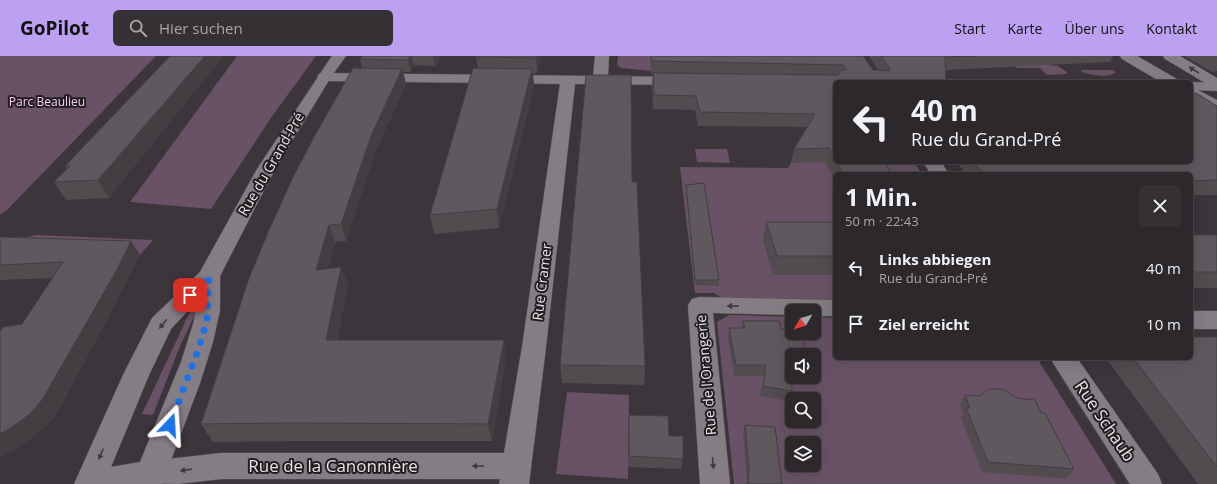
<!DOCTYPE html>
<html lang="de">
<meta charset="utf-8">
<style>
body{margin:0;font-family:"Open Sans",sans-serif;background:#353034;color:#f1f3f6;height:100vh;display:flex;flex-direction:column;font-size:15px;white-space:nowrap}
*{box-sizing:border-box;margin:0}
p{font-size:13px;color:#a7a6a9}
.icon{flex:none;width:22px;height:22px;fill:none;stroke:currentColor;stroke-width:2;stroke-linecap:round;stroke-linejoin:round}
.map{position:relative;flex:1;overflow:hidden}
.sheet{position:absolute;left:833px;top:116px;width:360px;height:188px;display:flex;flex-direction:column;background:#2d282c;border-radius:6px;box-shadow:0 4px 16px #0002,0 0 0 1px #484448}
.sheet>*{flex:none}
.top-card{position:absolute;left:833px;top:24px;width:360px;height:84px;border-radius:6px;box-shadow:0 4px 16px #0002,0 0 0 1px #484448;background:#2d282c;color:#f1f3f6;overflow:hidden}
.needle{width:26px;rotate:232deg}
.controls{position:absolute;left:785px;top:248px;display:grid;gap:8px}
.controls a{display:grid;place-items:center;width:36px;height:36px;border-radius:6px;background:#2d282c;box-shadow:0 4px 16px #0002,0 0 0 1px #484448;font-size:20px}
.pin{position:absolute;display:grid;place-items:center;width:34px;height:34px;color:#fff;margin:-17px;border-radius:8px;box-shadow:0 2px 6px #0006}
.me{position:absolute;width:44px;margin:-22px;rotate:20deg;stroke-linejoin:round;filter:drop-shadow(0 0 3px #0008)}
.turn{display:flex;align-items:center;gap:14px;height:84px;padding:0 12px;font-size:18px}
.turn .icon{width:52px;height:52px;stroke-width:2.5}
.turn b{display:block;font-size:28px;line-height:34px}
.round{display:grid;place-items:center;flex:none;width:42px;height:42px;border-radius:6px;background:#353034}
.headline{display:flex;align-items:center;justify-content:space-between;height:68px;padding:0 12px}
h1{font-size:24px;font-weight:700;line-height:30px}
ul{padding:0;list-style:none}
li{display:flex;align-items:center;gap:12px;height:56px;padding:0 12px}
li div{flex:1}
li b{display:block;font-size:15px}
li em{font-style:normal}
header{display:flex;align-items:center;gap:24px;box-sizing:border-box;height:56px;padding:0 20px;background:#bca0f2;color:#111}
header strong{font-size:19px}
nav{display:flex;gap:22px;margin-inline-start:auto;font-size:14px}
.search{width:280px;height:36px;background:#353034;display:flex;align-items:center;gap:10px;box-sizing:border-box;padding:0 14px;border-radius:6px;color:#a7a6a9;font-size:15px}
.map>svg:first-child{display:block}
.green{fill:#695266;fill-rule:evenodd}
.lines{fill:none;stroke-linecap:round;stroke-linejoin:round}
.minor-casing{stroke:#5a5459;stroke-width:1}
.secondary-casing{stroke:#5a5459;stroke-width:1}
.minor{fill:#857d84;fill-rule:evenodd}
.secondary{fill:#857d84;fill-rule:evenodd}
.wall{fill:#524c51}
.shaded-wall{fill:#423e42}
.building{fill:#5f585e;stroke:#423e42}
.oneway{fill:#3f3a3e}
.route{stroke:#1a73e8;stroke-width:7;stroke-dasharray:0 12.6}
.labels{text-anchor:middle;stroke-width:4;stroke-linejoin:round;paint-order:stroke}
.far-park-label{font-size:12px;fill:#facef5;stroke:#211d20}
.street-label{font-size:14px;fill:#e8e3e7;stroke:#211d20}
.near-street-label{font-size:17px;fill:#e8e3e7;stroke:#211d20}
</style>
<header>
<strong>GoPilot</strong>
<div class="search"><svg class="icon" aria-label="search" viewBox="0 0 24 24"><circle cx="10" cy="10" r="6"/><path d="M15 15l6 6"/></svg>Hier suchen</div>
<nav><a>Start</a><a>Karte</a><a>Über uns</a><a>Kontakt</a></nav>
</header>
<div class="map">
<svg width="1217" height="428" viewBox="0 0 1217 428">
<rect width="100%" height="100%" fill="#3c353b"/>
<g class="green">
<polygon points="0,0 156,0 7,154 0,159"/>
<polygon points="237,0 316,0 273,59 211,153 130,146"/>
<polygon points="618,0 787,0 651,15 621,12 617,9"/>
<polygon points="1004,0 1040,8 1058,10 1067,16 1067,18 1047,19 1040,12 1017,12"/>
<path d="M1081,14H1112L1116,16C1108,23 1091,19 1082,16Z"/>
<polygon points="807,80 835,106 914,106 922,118 835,118 835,245 725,244 714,237 695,237 680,111 788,112"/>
<polygon points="695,93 727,93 730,107 697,106"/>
<polygon points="36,179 153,184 140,199 0,188"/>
<polygon points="201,246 180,290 153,359 142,358 194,247"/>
<path d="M729,259L792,261V277H814V261L835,262V302H1037L1116,428H734L717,266ZM792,299H814V321H792ZM792,343H814V365H792ZM792,387H814V409H792Z"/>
<polygon points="567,336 629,339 628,423 556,418"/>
</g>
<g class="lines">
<defs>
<g id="minor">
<polygon points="595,0 609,0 608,20 682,21 687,22 689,25 687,28 682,29 575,28 546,291 529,428 499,428 500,423 221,423 178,428 139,427 135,418 139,409 150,405 221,397 504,397 522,291 560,28 324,25 319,24 317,21 319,18 324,17 593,20"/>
<polygon points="1189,26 1191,26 1217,27 1217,35 1191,34 1191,26"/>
<polygon points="923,106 941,106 949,118 931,118"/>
<polygon points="700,241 835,244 835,260 814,260 814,255 792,255 792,259 713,257 730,428 700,428 688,249 692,243"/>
<rect x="1191" y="255" width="26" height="18"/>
<polygon points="1050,302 1077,302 1158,418 1162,428 1130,428"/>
</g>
<g id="secondary">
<path d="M332,0H346L331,21L275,113L220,220V254L213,286L200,327L162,428H74L123,319L152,262L200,216L257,113ZM197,245L194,265L181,306L140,406L111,411L149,319L171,273Z"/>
<polygon points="1120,0 1137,0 1177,23 1179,26 1161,26 1122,3"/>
<polygon points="1163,0 1180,0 1217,22 1217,32 1212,31 1165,3"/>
<polygon points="1191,31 1196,33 1217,44 1217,56 1211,54 1191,42"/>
</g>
</defs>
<use href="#minor" class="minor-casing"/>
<use href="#secondary" class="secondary-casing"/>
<use href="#minor" class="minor"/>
<use href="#secondary" class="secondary"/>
</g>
<g class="wall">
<polygon points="170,0 109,142 66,144 54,126 67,113 65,110"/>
<polygon points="362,0 441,0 435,10 414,9 411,16 403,16 406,28 375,96 346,185 335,186 328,212 348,228 337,284 506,302 492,385 298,385 213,386 201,368 362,12 360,3"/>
<polygon points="541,0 537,17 533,17 534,29 499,172 434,178 430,159 478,13 476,1"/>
<polygon points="650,0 863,0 873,14 878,14 869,0 1113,0 1110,6 945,14 835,26 835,106 885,106 892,118 835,118 835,125 825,106 791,107 794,93 807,71 698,70 695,54 653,53 652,30 653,18 651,18"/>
<polygon points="1184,0 1217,0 1217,15 1212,16"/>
<polygon points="1217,50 1217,139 1191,139 1191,118 966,118 957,106 1191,106"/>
<polygon points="632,126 645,310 644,329 562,327 560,309"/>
<polygon points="686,129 719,224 718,230 695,229 686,135"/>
<polygon points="766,166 835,166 835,219 773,219 763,184"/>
<rect x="1191" y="179" width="26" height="53"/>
<polygon points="0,181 140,199 123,233 56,359 44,372 24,388 22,268 53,222 0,224"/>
<polygon points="743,265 781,273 792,299 792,335 789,345 760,340 764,320 734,320 728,283 729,272 742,272"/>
<polygon points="1217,281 1217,428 1198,428 1106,302 1191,302"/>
<polygon points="965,339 1041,357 1074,413 1066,423 982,416 961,362 963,358 960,349"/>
<polygon points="629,359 683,403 681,413 628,411"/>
<polygon points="745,369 782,428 746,428 747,423 743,379"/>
</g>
<g class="shaded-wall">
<polygon points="205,0 224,0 109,142 98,124"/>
<polygon points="410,0 412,0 414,9 411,16 408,4"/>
<polygon points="433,0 441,0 435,10"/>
<polygon points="536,0 541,0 537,17 536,2"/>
<polygon points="402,13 406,28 375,96 346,185 341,168 371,80"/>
<polygon points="532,13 534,29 499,172 497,153"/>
<polygon points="329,169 335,186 323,231 316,214"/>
<polygon points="131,185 140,199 123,233 56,359 44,372 24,388 0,402 0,378"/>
<polygon points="341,211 348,228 333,302 326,284"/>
<polygon points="504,284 506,302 492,385 488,368"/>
</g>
<g class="building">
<polygon points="170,0 205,0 98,124 54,126 70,110 65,110"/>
<polygon points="362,0 410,0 408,4 360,3"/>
<polygon points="476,0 536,0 536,2 476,1"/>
<polygon points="651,0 863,0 873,14 889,15 890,13 881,0 975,0 945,1 946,26 835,26 835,104 829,92 794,93 815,58 700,56 696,40 654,39 653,17 838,19 840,15 847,13 843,9 652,5"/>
<polygon points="353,12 402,13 371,80 341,168 329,169 316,214 341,211 326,284 504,284 488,368 289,367 201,368 249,222 269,174 292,123 314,81"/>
<polygon points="473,12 532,13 497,153 430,159"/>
<polygon points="586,19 631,19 632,126 637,126 645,310 560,309"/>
<polygon points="1191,37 1196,37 1217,50 1217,124 1191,125 1191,118 983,118 974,106 1191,106"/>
<polygon points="836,106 885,106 892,118 843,118"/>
<polygon points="704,127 719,224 695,224 686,129"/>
<polygon points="766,166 835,166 835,200 777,200"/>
<rect x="1191" y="179" width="26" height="37"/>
<polygon points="0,181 131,185 114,219 42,344 30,358 9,373 0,378 0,275 3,271 22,268 63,206 0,209"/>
<polygon points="743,265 779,265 781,273 792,273 792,277 801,277 807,299 792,299 792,309 791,309 792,335 763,330 766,309 736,309 729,272 745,272"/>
<polygon points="1191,281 1217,281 1217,411 1133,302 1191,302"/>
<polygon points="988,333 1002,333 1017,342 1035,344 1041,357 1045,357 1074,413 988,406 966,352 970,352 965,339 980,340"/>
<polygon points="629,359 668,360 669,380 683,380 683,403 629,400"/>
<polygon points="745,369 775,371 782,428 748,428 749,414"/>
</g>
<defs><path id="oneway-solid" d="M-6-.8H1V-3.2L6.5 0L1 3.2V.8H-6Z"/></defs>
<g class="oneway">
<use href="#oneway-solid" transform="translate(1194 14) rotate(-148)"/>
<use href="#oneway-solid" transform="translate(733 250) rotate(-179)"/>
<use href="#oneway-solid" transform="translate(163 268) rotate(128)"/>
<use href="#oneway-solid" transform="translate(101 398) rotate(113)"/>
<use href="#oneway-solid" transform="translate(713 407) rotate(85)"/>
<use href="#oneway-solid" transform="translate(478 410) rotate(180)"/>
<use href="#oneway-solid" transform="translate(186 414) rotate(172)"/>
</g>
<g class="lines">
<polyline class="route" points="170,369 198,294 207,264 209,220 190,239"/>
</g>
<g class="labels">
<g class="far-park-label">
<text x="47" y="50">Parc Beaulieu</text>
</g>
<g class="street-label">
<text transform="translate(271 108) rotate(-60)" y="5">Rue du Grand-Pré</text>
<text transform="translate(542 226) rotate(-83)" y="5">Rue Cramer</text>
<text transform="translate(706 319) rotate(-95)" y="5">Rue de l'Orangerie</text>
</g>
<g class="near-street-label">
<text transform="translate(1105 365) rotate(56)" y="6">Rue Schaub</text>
<text x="333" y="416">Rue de la Canonnière</text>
</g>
</g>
</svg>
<div class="controls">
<a><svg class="needle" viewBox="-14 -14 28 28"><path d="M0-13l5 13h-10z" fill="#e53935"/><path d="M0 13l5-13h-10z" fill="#a7a6a9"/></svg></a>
<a><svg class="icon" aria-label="sound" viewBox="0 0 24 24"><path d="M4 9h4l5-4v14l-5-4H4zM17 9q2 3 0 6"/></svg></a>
<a><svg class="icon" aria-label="search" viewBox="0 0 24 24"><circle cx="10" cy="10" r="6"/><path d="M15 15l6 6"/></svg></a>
<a><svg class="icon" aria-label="layers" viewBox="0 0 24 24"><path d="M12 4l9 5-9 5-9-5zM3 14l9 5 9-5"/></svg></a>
</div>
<div class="pin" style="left:190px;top:239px;background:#d93025"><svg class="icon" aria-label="arrive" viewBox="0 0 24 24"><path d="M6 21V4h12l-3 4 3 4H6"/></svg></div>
<svg class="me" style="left:170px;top:369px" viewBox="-20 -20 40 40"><path d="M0-17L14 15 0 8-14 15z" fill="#1a73e8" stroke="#fff" stroke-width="4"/></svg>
<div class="top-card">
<div class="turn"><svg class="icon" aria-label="left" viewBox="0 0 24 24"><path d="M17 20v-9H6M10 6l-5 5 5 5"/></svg><div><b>40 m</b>Rue du Grand-Pré</div></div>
</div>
<section class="sheet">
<div class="headline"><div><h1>1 Min.</h1><p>50 m · 22:43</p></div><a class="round"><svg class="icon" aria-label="close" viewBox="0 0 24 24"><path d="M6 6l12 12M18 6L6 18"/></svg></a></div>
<ul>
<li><svg class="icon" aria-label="left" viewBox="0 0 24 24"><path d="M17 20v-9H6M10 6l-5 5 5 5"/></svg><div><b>Links abbiegen</b><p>Rue du Grand-Pré</p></div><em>40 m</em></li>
<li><svg class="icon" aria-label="arrive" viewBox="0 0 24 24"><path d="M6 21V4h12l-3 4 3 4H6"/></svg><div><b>Ziel erreicht</b></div><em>10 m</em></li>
</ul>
</section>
</div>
